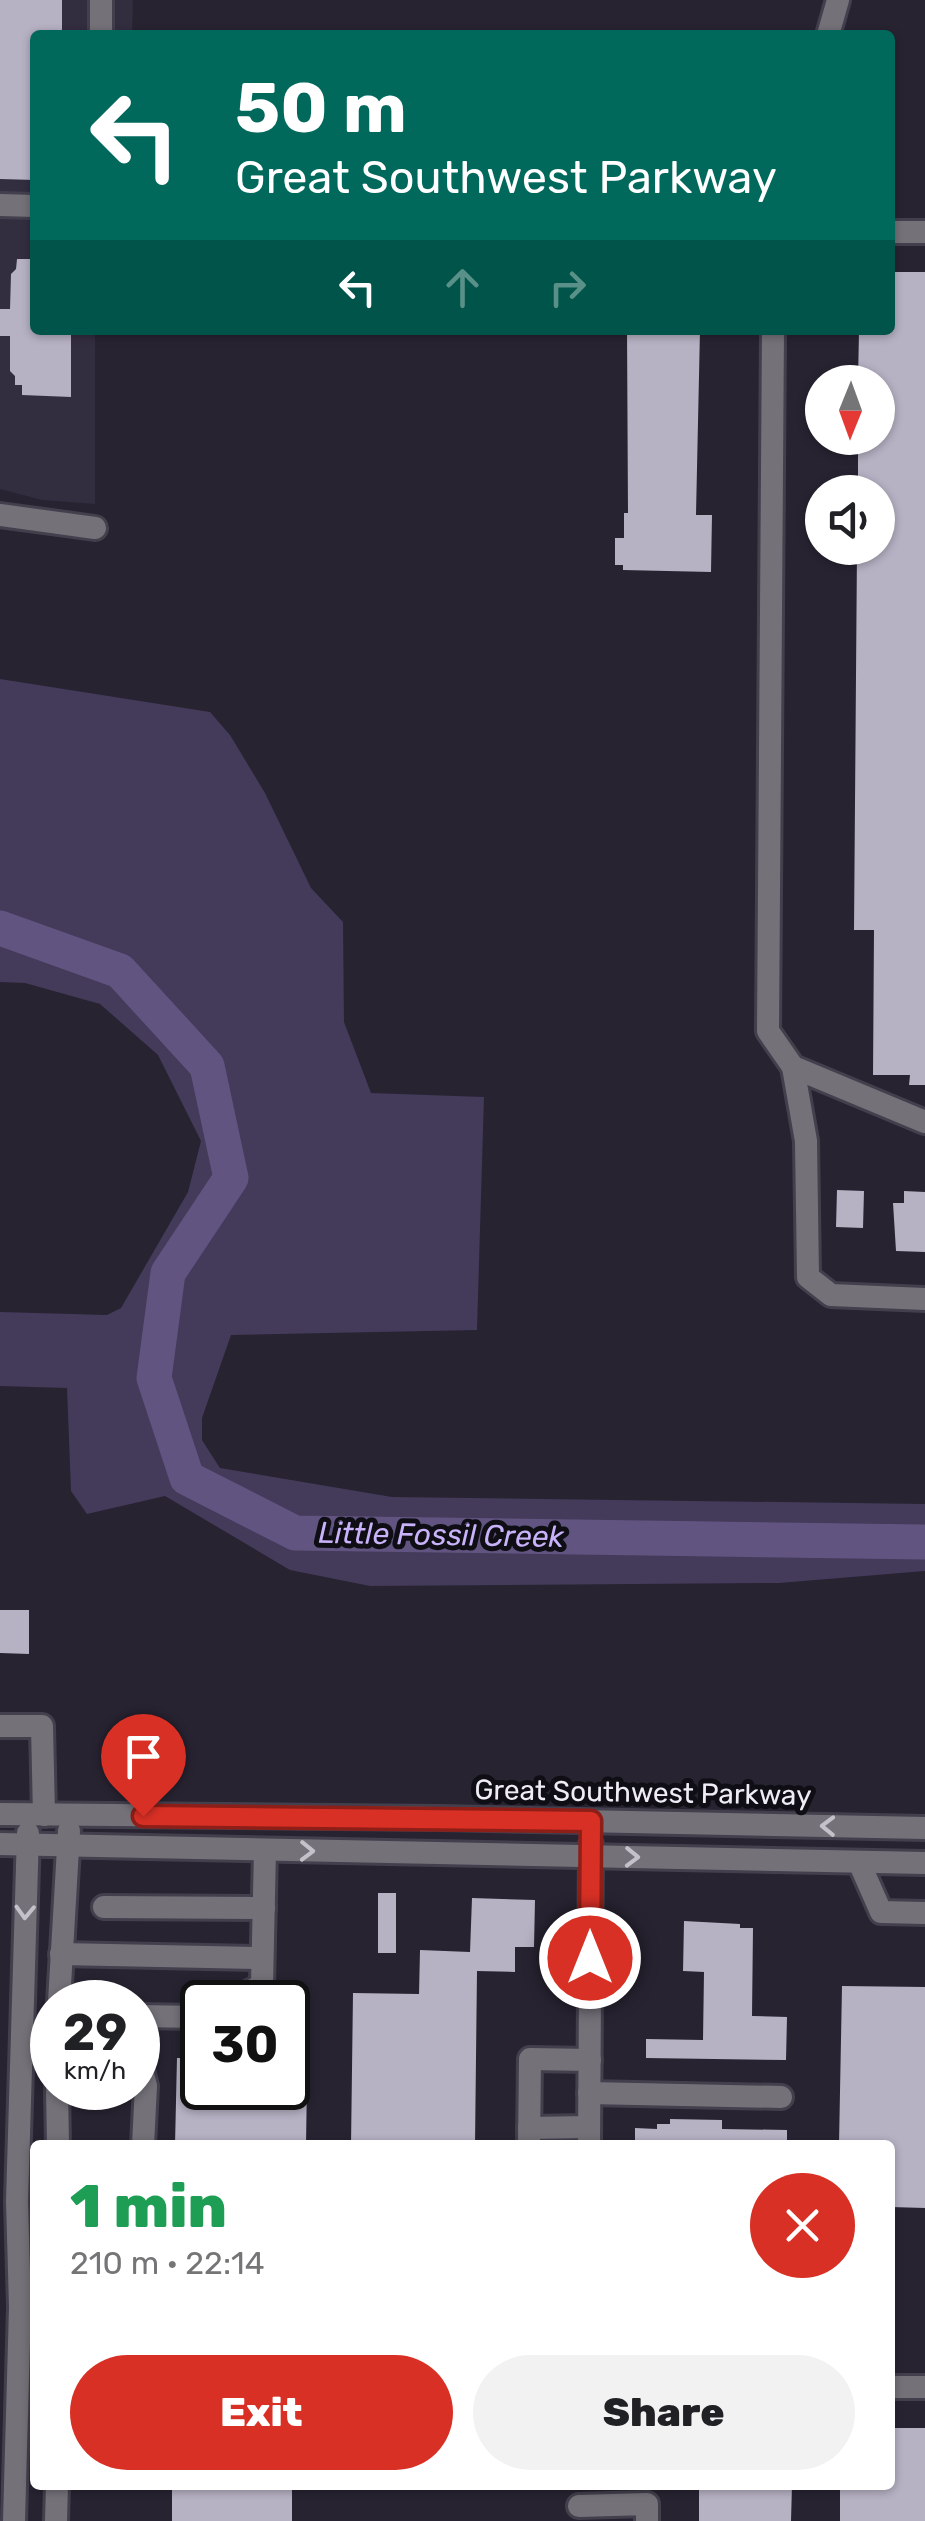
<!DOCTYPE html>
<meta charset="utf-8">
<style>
body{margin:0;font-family:Rubik,sans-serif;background:#f2f2f2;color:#202124;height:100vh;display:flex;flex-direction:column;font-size:38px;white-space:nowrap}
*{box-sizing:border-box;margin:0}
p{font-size:32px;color:#757577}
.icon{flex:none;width:55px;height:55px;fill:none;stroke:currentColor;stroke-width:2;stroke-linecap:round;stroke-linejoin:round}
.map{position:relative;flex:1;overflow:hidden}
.details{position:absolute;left:30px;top:2140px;width:865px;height:350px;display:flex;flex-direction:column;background:#fff;border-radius:10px;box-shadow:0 2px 8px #0004}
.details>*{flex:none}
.banner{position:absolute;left:30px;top:30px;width:865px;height:305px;border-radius:10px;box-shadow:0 2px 8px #0004;background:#00695c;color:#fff;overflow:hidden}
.needle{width:65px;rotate:181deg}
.tools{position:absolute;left:805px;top:365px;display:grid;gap:20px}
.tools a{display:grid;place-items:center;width:90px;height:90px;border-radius:50%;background:#fff;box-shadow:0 2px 8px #0004;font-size:50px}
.speed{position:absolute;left:30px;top:1980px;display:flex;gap:20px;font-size:50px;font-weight:700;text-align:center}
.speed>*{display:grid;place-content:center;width:130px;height:130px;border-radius:50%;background:#fff;box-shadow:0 2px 8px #0004;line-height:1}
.speed small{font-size:25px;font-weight:400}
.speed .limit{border:5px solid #111;border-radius:15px;background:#fff;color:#111}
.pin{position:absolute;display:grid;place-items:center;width:85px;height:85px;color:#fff;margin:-102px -42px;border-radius:50% 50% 50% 0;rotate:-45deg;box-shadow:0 0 10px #0007}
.pin .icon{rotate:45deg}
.me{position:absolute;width:110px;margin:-55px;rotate:0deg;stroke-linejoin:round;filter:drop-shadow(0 0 8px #0008)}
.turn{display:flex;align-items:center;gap:35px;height:210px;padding:0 40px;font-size:45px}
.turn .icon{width:130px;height:130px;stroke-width:2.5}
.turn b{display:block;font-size:70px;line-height:85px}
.lanes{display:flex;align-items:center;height:95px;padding:0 40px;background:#0003;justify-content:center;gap:50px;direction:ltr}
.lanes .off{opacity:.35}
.round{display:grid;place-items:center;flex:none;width:105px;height:105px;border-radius:52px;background:#f2f2f2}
.headline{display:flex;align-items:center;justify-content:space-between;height:170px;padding:0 40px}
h1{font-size:60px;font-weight:800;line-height:75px;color:#1e9e55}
.action{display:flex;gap:20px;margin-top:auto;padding:20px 40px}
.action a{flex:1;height:115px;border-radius:60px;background:#d93025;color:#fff;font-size:40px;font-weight:800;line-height:115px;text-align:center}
.action a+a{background:#f2f2f2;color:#202124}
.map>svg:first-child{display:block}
.built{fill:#332d40}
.green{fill:#443a5a}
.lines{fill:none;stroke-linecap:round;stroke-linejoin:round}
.river{stroke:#625480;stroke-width:35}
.building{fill:#b6b1c3}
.minor-casing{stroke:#433f4d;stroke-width:28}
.minor{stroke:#747179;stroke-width:22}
.oneway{stroke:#c4c1ca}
.route-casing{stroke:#8d1f18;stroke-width:25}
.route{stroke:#d93025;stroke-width:18}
.labels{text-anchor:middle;stroke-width:10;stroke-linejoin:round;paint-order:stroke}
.street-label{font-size:28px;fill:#efecf6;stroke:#0f0e14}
.water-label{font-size:30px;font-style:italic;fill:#c8b2f9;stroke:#0f0e14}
</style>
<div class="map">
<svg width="925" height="2521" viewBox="0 0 925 2521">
<rect width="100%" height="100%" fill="#272331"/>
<polygon class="built" points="0,0 133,0 132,35 35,35 35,330 95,330 95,504 42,500 0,489"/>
<polygon class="green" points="0,679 210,712 230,735 265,793 311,888 343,922 344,1022 371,1093 484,1097 477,1330 231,1335 202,1418 202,1440 220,1468 392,1497 925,1504 925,1571 779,1583 370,1586 290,1570 165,1496 87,1514 71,1491 67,1388 0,1386 0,1312 107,1315 121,1308 188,1192 201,1141 158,1055 100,1004 25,983 0,982"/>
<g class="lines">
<polyline class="river" points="0,928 120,971 207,1066 231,1178 168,1273 154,1378 187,1478 295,1533 925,1542"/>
</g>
<g class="building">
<polygon points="0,0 62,0 62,35 35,35 35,180 0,179"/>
<polygon points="17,259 35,259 35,330 71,330 71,397 22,395 22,385 15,385 15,376 10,371 10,336 0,336 0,309 10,309 11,274 16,269"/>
<polygon points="890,272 925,272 925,1085 909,1085 910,1075 873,1075 874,930 854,930 857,548 878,548 878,492 858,492 858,438 878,438 878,382 858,382 859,330 890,330"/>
<polygon points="627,330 700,330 696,515 712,515 711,572 623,570 623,565 615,565 615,538 624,538 624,513 628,513"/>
<polygon points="837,1190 864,1191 863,1228 836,1227"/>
<polygon points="904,1191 925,1192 925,1252 896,1251 893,1203 904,1203"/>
<polygon points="0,1610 29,1610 29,1654 0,1653"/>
<rect x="378" y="1893" width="18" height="60"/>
<polygon points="472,1898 535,1900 534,1947 515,1947 515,1972 477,1971 475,2145 351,2145 353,1993 419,1994 420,1950 470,1952"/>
<polygon points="684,1921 740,1924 740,1928 753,1928 752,2016 787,2017 786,2060 646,2058 646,2039 703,2040 704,1972 683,1971"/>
<polygon points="842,1986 925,1987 925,2208 890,2207 890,2145 839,2145"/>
<polygon points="288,2018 308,2018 306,2145 175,2145 177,2058 182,2058 182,2042 202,2042 202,2088 288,2088"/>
<polygon points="670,2119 722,2120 722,2129 787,2130 787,2145 635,2145 635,2128 657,2129 657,2124 670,2124"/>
<polygon points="890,2428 925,2428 925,2521 840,2521 840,2485 890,2485"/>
<rect x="172" y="2485" width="120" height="36"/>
<polygon points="699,2485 792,2485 791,2521 699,2521"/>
</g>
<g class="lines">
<defs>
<g id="minor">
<polyline points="101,35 101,0"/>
<polyline points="828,35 838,0"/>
<polyline points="0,205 35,206"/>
<polyline points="890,232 925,232"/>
<polyline points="773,330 768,1031 793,1067 925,1122"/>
<polyline points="0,515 95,528"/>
<polyline points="793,1067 806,1141 808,1277 831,1295 925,1299"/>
<polyline points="0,1726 42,1726 44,1815"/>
<polyline points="0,1814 441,1818 925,1828"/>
<polyline points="0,1844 925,1863"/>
<polyline points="859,1862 881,1912 925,1913"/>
<polyline points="104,1907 264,1908"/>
<polyline points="61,1954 262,1958"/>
<polyline points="59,2002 69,1831"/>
<polyline points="230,2002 262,1985 265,1850"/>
<polyline points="138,2016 202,2017"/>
<polyline points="138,2055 146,2086 143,2145"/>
<polyline points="57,2088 58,2145"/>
<polyline points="589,2093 781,2097"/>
<polyline points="529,2128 589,2127"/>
<polyline points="529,2145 530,2059 590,2060"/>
<polyline points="589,2145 591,1845"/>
<polyline points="890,2387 925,2387"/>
<polyline points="579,2506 647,2504 647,2521"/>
<polyline points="14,2521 20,2307 17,2201 28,1833"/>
<polyline points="56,2521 57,2485"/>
</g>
</defs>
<use href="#minor" class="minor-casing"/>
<use href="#minor" class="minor"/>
</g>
<defs><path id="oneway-chevron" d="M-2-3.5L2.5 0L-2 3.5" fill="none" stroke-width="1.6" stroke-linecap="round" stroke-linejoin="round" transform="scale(2.5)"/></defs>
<g class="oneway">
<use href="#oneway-chevron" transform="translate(828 1826) rotate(-179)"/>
<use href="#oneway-chevron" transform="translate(307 1851) rotate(1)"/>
<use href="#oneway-chevron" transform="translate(632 1857) rotate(1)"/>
<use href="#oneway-chevron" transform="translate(25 1912) rotate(92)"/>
</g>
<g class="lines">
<defs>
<polyline id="route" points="143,1816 591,1821 590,1958"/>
</defs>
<use href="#route" class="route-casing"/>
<use href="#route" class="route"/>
</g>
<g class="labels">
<g class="street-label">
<text transform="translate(643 1792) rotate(1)" y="10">Great Southwest Parkway</text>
</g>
<g class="water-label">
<text transform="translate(441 1535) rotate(1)" y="10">Little Fossil Creek</text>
</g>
</g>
</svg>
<div class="tools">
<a><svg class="needle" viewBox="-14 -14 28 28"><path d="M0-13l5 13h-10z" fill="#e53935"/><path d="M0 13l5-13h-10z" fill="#757577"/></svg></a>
<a><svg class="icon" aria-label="sound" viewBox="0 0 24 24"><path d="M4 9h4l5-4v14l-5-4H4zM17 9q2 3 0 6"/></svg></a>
</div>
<div class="speed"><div>29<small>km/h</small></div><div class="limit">30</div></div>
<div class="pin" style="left:143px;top:1816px;background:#d93025"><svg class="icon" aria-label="arrive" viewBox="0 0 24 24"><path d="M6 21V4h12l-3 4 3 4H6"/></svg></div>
<svg class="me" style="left:590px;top:1958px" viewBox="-20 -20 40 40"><circle r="17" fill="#d93025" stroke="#fff" stroke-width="3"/><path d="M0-11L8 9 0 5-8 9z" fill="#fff"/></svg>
<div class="banner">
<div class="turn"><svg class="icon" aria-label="left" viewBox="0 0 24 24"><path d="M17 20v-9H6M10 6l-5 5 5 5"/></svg><div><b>50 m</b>Great Southwest Parkway</div></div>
<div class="lanes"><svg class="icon" aria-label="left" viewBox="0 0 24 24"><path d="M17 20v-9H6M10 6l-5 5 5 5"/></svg><svg class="icon off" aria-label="ahead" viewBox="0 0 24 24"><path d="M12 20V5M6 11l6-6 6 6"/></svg><svg class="icon off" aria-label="right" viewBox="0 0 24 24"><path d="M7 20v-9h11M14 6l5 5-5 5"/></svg></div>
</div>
<section class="details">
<div class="headline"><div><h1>1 min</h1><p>210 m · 22:14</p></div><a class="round" style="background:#d93025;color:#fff"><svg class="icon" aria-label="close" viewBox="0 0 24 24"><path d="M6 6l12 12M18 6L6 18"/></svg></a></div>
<div class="action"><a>Exit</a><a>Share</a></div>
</section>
</div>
